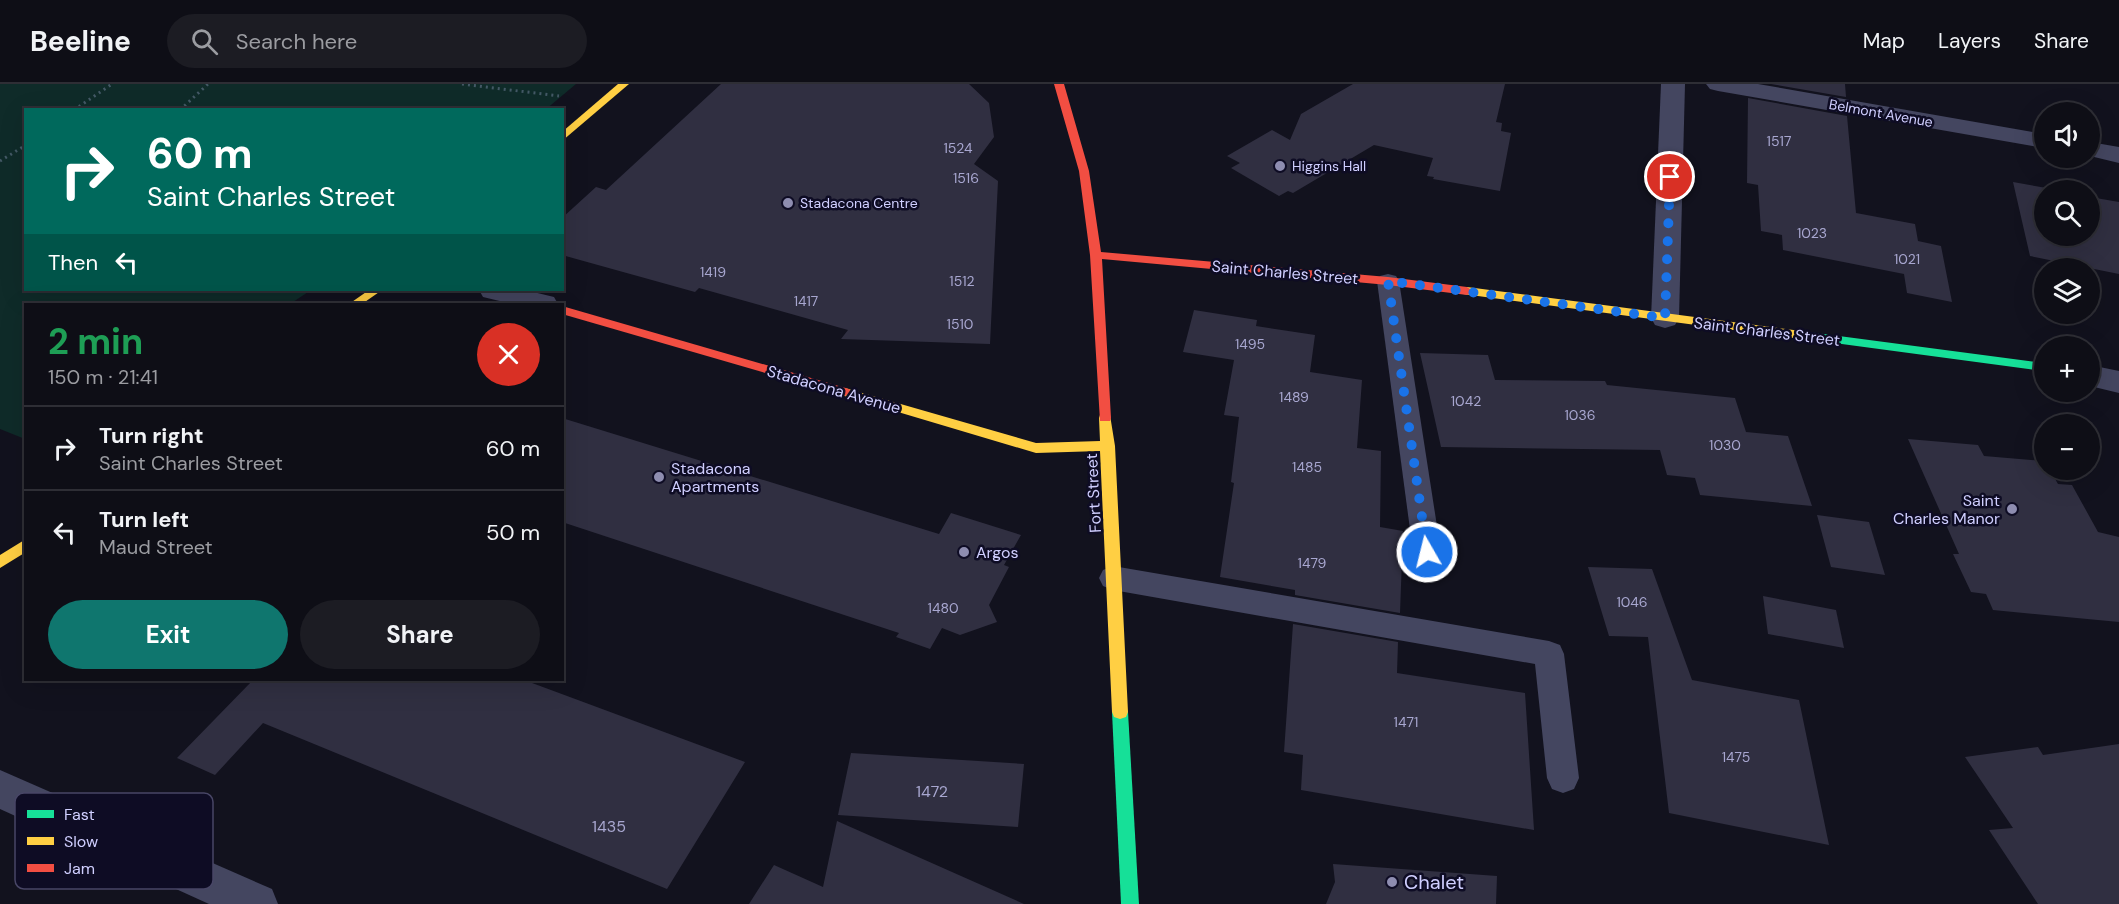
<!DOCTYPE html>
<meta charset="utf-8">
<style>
body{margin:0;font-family:"DM Sans",sans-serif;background:#1c1c23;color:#f1f3f6;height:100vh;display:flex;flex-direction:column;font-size:22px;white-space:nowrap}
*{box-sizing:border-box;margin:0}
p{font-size:20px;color:#9b9ca1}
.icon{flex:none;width:33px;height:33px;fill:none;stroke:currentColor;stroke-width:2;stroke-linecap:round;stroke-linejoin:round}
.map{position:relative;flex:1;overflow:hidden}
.sheet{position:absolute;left:24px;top:219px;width:540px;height:378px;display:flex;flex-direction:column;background:#0e0e16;border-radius:0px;box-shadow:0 6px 24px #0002,0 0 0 2px #2e2e35}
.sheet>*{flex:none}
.banner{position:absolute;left:24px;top:24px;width:540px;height:183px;border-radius:0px;box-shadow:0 6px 24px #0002,0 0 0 2px #2e2e35;background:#00695c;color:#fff;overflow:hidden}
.tools{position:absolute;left:2034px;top:18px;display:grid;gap:12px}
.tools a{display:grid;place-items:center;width:66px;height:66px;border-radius:50%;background:#0e0e16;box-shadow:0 6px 24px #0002,0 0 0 2px #2e2e35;font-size:30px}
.pin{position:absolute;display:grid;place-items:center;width:51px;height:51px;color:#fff;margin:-26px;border:3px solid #fff;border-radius:50%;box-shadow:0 2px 6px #0007}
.me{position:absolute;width:66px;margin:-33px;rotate:352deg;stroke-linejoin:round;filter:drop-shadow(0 0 4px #0008)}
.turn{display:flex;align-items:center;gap:21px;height:126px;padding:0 24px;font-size:27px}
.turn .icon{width:78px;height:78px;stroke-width:2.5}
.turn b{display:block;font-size:42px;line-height:51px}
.then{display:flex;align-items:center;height:57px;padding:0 24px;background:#0003;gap:12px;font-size:22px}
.round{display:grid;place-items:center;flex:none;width:63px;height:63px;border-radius:32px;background:#1c1c23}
.summary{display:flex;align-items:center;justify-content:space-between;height:102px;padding:0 24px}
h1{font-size:36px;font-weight:700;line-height:45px;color:#1e9e55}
.button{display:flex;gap:12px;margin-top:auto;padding:12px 24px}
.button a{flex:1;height:69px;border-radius:36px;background:#0f766e;color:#fff;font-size:24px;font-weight:700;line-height:69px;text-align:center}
.button a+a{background:#1c1c23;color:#f1f3f6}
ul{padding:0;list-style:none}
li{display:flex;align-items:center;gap:18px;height:84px;padding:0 24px;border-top:2px solid #2e2e35}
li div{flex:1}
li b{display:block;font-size:22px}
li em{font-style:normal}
header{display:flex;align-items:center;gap:36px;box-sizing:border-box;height:84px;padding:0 30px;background:#0e0e16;border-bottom:2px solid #2e2e35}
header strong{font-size:28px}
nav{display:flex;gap:33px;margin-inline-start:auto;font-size:21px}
.search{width:420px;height:54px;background:#1c1c23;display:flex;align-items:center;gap:15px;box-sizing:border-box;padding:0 21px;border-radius:33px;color:#9b9ca1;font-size:22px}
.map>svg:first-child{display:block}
.green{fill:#0f2b29}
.building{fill:#302f41}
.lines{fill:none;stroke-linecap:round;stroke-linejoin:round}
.path{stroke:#445966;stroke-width:3;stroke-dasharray:2 4;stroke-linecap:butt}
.lane{fill:#444660;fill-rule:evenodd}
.street{fill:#444660;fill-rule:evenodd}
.fast{fill:#16e098;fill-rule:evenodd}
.slow{fill:#ffcf43;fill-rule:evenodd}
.jam{fill:#f24e42;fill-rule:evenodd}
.route{stroke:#1a73e8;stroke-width:10;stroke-dasharray:0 18}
.poi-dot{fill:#8e8db0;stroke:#0e0c24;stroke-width:2}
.labels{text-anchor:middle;stroke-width:5;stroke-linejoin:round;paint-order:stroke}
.far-street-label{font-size:14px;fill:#d0cfff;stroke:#0e0c24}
.number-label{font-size:14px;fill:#a8a7d0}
.far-poi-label{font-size:14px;fill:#d0cfff;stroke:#0e0c24;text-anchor:start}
.street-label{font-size:16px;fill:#d0cfff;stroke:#0e0c24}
.poi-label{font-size:16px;fill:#d0cfff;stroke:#0e0c24;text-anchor:start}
.near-number-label{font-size:16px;fill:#a8a7d0}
.near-poi-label{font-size:20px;fill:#d0cfff;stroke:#0e0c24;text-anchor:start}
.key{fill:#0e0c24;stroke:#484666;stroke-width:1.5}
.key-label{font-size:16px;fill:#d0cfff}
</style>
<header>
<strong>Beeline</strong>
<div class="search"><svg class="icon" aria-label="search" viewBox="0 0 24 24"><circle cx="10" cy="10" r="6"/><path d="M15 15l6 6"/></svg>Search here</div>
<nav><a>Map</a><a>Layers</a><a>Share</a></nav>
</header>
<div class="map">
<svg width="2119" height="820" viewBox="0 0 2119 820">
<rect width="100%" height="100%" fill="#12121e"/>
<polygon class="green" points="0,0 576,0 545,26 26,26 26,206 311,206 290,220 26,220 25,355 0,345"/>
<g class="building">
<polygon points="721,0 969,0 989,19 994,53 974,80 998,97 990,260 841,255 848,246 699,204 695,208 562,171 562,134 596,103 606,106"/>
<polygon points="1353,0 1505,0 1496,38 1502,39 1501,47 1511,49 1500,107 1433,95 1434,93 1427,92 1433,74 1374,61 1293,109 1288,107 1279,112 1231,84 1240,79 1227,72 1272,46 1290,56 1301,30"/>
<polygon points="1771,0 1845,0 1846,13"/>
<polygon points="1748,14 1847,32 1856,129 1915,140 1918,157 1941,162 1952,218 1907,209 1904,190 1783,166 1782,151 1761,147 1758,101 1747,99"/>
<polygon points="2013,98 2058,106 2044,106 2044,152 2090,152 2090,113 2119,118 2119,190 2030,172"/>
<polygon points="1194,226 1257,236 1256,242 1315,251 1310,288 1362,296 1357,364 1381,367 1380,443 1403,447 1400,529 1295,511 1295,506 1220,493 1234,399 1231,398 1239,333 1224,331 1234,276 1183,268"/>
<polygon points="1420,269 1488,271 1495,296 1605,297 1607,301 1735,314 1746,348 1788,352 1812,422 1700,411 1695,394 1667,391 1660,366 1441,363"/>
<polygon points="562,334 939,450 951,429 1021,451 1004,481 1009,483 989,521 997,538 960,551 942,544 930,565 896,553 899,549 562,438"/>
<polygon points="1908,355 1978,361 1984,372 2044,377 2044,386 2050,386 2058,400 2072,401 2098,448 2119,453 2119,538 1993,526 1986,510 1971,508 1953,470 1959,470"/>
<polygon points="1817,431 1869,438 1885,491 1831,483"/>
<polygon points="1588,483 1652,485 1692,596 1799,616 1829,761 1669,729 1648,553 1609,552"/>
<polygon points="1763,512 1836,526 1844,564 1768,550"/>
<polygon points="1293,540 1398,558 1397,589 1525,609 1534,746 1301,706 1303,671 1284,668"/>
<polygon points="253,596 524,596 745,678 667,805 263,639 215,691 177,674"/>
<polygon points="2119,660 2119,820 2038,820 1989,746 2013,744 1965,673 2038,663 2043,671"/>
<polygon points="851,669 1024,680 1018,743 838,731"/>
<polygon points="837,737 1024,820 749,820 774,781 823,803"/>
<polygon points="1333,780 1497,792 1496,820 1326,820 1335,798"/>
</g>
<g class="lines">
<g class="path">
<polyline points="462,0 559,12"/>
<polyline points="74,26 112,0"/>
<polyline points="180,26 208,0"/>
<polyline points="0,77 26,61"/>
</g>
<g class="lane">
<polygon points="1388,190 1396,192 1399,197 1441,468 1437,476 1427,479 1417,476 1413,468 1377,197 1380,192"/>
<polygon points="1113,482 1549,557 1560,561 1564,570 1579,694 1574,705 1563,709 1552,705 1547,694 1535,580 1113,506 1103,502 1099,494 1103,486"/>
</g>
<g class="street">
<polygon points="1661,0 1685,0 1679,234 1675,241 1665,244 1655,241 1651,234"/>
<polygon points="1706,0 1758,0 2044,50 2044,64 1718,7 1710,5"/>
<polygon points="2090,58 2119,63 2119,79 2090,72"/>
<polygon points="479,206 525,206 554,213 558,220 512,220 483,213"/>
<polygon points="2090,281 2119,287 2119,309 2090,302"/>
<polygon points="0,686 272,805 278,820 209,820 0,725"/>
</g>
<g class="fast">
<polygon points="1801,247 2044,279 2044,287 1797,254 1795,251 1797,248"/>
<polygon points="1120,621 1126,623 1128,628 1139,820 1121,820 1112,628 1114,623"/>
</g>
<g class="slow">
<polygon points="618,0 629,0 562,57 562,48"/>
<polygon points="1467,203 1801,247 1807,251 1801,255 1463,210 1461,207"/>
<polygon points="369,206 382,206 362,220 349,220"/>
<polygon points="845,304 1036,359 1100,357 1099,334 1100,331 1110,331 1115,362 1128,628 1126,633 1120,635 1114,633 1112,628 1100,367 1036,369 841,311 839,308"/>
<polygon points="26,455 26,468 0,484 0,471"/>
</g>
<g class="jam">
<polygon points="1054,0 1064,0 1089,87 1101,168 1388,193 1467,203 1473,207 1467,211 1388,201 1102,175 1111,334 1110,337 1100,337 1090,171 1079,87"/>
<polygon points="562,222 849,305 851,308 845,312 562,230"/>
</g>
</g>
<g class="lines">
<polyline class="route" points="1427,468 1388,197 1665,234 1670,93"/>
</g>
<g class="poi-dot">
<circle cx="1280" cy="82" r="6"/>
<circle cx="788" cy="119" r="6"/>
<circle cx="659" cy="393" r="6"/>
<circle cx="2012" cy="425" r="6"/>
<circle cx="964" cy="468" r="6"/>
<circle cx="1392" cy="798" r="6"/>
</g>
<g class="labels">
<g class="far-street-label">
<text transform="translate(1881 29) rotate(10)" y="5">Belmont Avenue</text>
</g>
<g class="number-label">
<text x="1779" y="62">1517</text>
<text x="958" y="69">1524</text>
<text x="966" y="99">1516</text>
<text x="1812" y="154">1023</text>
<text x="1907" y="180">1021</text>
<text x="713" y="193">1419</text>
<text x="962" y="202">1512</text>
<text x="806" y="222">1417</text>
<text x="960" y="245">1510</text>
<text x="1250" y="265">1495</text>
<text x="1294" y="318">1489</text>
<text x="1466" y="322">1042</text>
<text x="1580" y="336">1036</text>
<text x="1725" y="366">1030</text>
<text x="1307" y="388">1485</text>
<text x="1312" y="484">1479</text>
<text x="1632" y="523">1046</text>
<text x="943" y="529">1480</text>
<text x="1406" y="643">1471</text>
<text x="1736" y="678">1475</text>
</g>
<g class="far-poi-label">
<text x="1292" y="87">Higgins Hall</text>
<text x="800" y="124">Stadacona Centre</text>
</g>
<g class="street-label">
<text transform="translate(1285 188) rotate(5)" y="6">Saint Charles Street</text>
<text transform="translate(1767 247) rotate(7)" y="6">Saint Charles Street</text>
<text transform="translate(834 305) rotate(16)" y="6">Stadacona Avenue</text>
<text transform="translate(1093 409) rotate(-93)" y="6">Fort Street</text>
</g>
<g class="poi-label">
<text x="671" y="390">Stadacona<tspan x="671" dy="18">Apartments</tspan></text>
<text x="2000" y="422" text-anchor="end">Saint<tspan x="2000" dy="18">Charles Manor</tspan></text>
<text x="976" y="474">Argos</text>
</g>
<g class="near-number-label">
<text x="932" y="713">1472</text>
<text x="609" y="748">1435</text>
</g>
<g class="near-poi-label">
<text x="1404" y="805">Chalet</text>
</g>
</g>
<rect x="15" y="709" width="198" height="96" rx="9" class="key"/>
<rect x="27" y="726" width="27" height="8" fill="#16e098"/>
<rect x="27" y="753" width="27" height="8" fill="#ffcf43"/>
<rect x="27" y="780" width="27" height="8" fill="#f24e42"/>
<g class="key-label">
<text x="64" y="736">Fast</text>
<text x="64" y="763">Slow</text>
<text x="64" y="790">Jam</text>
</g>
</svg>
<div class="tools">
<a><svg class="icon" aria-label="sound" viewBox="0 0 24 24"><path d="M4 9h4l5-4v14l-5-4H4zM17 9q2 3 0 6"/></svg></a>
<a><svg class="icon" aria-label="search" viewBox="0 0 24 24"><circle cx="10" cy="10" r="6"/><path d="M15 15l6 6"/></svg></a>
<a><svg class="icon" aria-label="layers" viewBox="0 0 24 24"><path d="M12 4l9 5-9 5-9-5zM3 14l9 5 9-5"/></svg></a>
<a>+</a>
<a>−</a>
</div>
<div class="pin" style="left:1670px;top:93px;background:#d93025"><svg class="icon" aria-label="arrive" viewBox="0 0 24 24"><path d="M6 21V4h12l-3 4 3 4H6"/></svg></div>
<svg class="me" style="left:1427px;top:468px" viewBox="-20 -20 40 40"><circle r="17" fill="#1a73e8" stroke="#fff" stroke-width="3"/><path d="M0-11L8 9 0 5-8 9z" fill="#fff"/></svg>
<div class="banner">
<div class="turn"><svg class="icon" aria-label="right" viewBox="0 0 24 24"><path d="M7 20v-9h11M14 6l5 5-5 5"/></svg><div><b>60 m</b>Saint Charles Street</div></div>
<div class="then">Then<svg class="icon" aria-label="left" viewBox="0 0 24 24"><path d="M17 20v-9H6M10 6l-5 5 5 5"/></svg></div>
</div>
<section class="sheet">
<div class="summary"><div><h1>2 min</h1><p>150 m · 21:41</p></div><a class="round" style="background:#d93025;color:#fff"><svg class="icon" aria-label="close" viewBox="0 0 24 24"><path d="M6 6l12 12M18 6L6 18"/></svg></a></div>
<ul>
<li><svg class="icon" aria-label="right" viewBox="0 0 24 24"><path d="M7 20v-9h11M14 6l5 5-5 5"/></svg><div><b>Turn right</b><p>Saint Charles Street</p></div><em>60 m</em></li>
<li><svg class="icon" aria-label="left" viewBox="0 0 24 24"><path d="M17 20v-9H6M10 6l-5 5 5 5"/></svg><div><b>Turn left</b><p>Maud Street</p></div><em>50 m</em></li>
</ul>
<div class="button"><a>Exit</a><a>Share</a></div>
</section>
</div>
